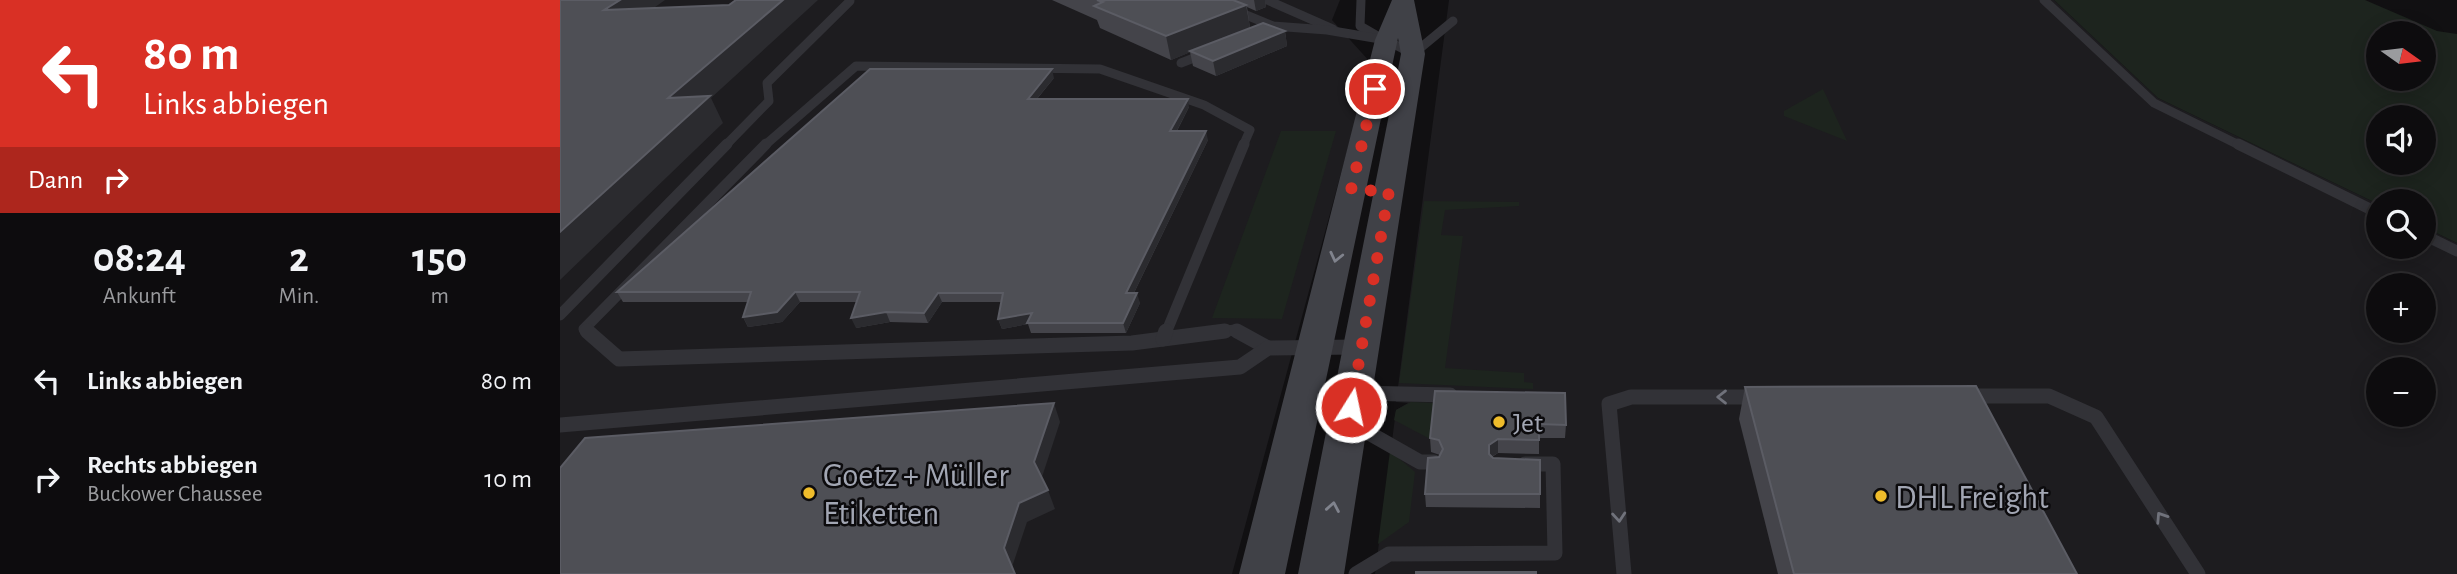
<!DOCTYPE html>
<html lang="de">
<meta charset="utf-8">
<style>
body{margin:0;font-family:"Alegreya Sans",sans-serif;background:#1b1a1c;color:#f1f3f6;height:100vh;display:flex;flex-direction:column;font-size:26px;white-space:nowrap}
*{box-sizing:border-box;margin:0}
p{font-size:23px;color:#9a9b9e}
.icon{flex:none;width:38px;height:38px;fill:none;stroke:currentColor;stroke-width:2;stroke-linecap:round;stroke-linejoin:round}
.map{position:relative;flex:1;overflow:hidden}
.drawer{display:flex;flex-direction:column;background:#0d0c0e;width:560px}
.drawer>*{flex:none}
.guide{background:#d93025;color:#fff;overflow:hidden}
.needle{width:46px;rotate:104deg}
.buttons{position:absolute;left:1806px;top:21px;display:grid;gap:14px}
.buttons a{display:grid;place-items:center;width:70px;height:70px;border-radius:50%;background:#0d0c0e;box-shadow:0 4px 18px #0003,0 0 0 2px #2d2c2e;font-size:35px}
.pin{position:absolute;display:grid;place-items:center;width:60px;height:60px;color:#fff;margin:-30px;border:4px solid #fff;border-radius:50%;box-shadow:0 2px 7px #0007}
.me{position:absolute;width:77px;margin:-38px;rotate:10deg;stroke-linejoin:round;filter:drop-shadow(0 0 5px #0008)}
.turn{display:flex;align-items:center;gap:24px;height:147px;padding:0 28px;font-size:32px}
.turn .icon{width:91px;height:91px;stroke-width:2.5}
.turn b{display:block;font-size:49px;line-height:60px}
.then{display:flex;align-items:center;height:66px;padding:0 28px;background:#0003;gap:14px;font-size:26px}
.eta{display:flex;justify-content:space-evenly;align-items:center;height:119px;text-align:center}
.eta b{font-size:42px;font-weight:700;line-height:49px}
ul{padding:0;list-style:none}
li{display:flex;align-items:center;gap:21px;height:98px;padding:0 28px}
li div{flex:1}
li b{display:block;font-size:26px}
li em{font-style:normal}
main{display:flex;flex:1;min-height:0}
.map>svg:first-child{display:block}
.built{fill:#1d1c1f;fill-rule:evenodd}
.green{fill:#1d241e;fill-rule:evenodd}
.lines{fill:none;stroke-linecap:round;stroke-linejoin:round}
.service-far2{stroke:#323237;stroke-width:9}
.service-far1{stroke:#323237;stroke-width:11}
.service{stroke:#323237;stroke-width:15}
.secondary{fill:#404147;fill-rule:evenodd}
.wall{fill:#44444a}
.shaded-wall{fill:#2b2b2f}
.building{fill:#4e4f55;stroke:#5b5c64;stroke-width:2}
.oneway{stroke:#80838d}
.oneway2{stroke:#70727b}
.route{stroke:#d93025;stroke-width:12;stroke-dasharray:0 21.6}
.poi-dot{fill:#efbc2b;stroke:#0c0b0d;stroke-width:2.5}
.labels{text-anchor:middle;stroke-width:5;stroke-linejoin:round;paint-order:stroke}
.poi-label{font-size:28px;fill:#a2a6b3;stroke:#0c0b0d;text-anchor:start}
.near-poi-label{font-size:33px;fill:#a2a6b3;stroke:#0c0b0d;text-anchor:start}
</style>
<main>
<section class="drawer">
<div class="guide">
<div class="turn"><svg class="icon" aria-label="left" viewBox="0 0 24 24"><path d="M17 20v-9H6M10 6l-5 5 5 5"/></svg><div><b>80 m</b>Links abbiegen</div></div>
<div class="then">Dann<svg class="icon" aria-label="right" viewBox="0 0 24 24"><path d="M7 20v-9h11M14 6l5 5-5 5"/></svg></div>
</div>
<div class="eta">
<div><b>08:24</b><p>Ankunft</p></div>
<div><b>2</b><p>Min.</p></div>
<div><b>150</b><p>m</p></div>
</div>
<ul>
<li><svg class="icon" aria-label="left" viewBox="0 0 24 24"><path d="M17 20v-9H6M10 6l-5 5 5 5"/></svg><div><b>Links abbiegen</b></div><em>80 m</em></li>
<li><svg class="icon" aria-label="right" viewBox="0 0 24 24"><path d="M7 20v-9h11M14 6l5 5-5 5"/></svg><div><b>Rechts abbiegen</b><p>Buckower Chaussee</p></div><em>10 m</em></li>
</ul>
</section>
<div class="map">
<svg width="1897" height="574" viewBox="0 0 1897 574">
<rect width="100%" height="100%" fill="#111012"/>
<g class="built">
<polygon points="0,0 780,0 772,20 811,63 672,574 0,574"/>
<path d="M889,0H1494L1598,98L1818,204V247H1864V227L1897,243V574H815L836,410L848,403L836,402ZM1818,285H1864V331H1818ZM1818,369H1864V415H1818Z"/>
</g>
<g class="green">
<path d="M1494,0H1805L1877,31L1897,34V243L1864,227V201H1818V204L1598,98ZM1864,33V79H1818V33ZM1864,117V163H1818V117Z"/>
<polygon points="1263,89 1287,141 1224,116 1224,111"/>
<polygon points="721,131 776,131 722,319 652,318"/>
<polygon points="864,201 959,202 959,206 885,210 881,235 903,236 885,368 964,373 964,382 973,383 973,389 839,383"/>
<polygon points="851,402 876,403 872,440 834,420 836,410"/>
<polygon points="830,451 855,472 849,522 818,544"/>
</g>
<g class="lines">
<g class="service-far2">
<polyline points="707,0 773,29"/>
<polyline points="801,0 800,26 819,37"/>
<polyline points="1484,0 1594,103 1681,146"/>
<polyline points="674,10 713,26 767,30 826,40 853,54 893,21"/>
<polyline points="621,63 644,54"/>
<polyline points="165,146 209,101 207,83 290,1"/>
<polyline points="204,146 296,66 540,69 644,105 690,130 683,146"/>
</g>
<g class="service-far1">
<polyline points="1678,144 1818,213"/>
<polyline points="1864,235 1897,251"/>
<polyline points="0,315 167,144"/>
<polyline points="29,333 24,329 206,144"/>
<polyline points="606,333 684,144"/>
<polyline points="651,333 675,330 680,333"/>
</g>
<g class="service">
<polyline points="27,331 59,359 572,343 665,331"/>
<polyline points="677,331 708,348"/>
<polyline points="603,339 606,331"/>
<polyline points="796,393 890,395"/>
<polyline points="1406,396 1489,396 1536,417 1638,574"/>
<polyline points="793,424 860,462 874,462"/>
<polyline points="0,425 680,367 708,348 798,347"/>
<polyline points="796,574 829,554 995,553 993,464 965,464"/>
<polyline points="1064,574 1049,404 1071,397 1199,397"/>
</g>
<polygon class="secondary" points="832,0 854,0 865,54 784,574 738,574 841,54 838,38 725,574 679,574 815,40"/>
</g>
<g class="wall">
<polygon points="492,0 705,0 706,7 696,11 687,7 690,28 725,31 727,46 656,76 633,66 630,52 611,60 540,28 537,20"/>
<polygon points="494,78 477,99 629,107 617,131 648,140 574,293 580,303 566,333 471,333 468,324 442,329 438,319 441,302 382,302 368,323 330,322 296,328 297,302 240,302 222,322 188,327 183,317 188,302 63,302 57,292"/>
<polygon points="1185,387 1517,574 1218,574 1179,419"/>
<polygon points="875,391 1006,425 1005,438 979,438 979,454 938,453 932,457 980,494 980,508 866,507 865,494 880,455 871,452 870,438"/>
</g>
<g class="shaded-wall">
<polygon points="60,0 105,0 57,34 44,10"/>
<polygon points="223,0 258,0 151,98 163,123 0,280 0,232 108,98"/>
<polygon points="694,0 705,0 706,7 696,11"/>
<polygon points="686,5 690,28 611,60 606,36"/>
<polygon points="725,31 727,46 656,76 653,61"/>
<polygon points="492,69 494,78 470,107 468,99"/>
<polygon points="628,99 629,107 612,140 610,131"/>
<polygon points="646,131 648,140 569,303 566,293"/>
<polygon points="235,292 240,302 222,322 188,327 183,317"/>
<polygon points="378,293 382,302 368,323 364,313"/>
<polygon points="577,293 580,303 566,333 563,323"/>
<polygon points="326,312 330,322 296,328 291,318"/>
<polygon points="472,313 467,323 468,324 442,329 438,319"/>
<polygon points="494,403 500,422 481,480 474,462"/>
<polygon points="938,439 938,453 929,458 929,445"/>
<polygon points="488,490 495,509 467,522 452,567 455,574 444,548 459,503"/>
</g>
<g class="building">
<polygon points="0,0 60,0 44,10 169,5 176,0 223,0 108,98 150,96 0,232"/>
<polygon points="537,0 673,0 686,5 606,36 534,6 543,2"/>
<polygon points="703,23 725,31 653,61 630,51"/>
<polygon points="310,69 492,69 468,99 628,99 610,131 646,131 566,293 577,293 563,323 467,323 472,313 438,319 443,293 378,293 364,313 326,312 291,318 300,292 235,292 217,312 183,317 191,292 57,292"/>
<polygon points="1416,386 1517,574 1234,574 1185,387"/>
<polygon points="875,391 1005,393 1006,425 979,424 979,440 938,439 929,445 929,454 933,458 980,460 980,494 865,494 868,458 879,457 883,449 879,440 870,438"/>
<polygon points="494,403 474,462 488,490 459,503 444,548 455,574 0,574 0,468 25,438"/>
<rect x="856" y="572" width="120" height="2"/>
</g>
<defs><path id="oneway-chevron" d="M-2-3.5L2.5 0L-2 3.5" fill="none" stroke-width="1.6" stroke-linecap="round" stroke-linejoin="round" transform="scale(1.75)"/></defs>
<g class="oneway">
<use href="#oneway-chevron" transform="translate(776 257) rotate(103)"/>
<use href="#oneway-chevron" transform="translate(773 507) rotate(-80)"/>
</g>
<g class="oneway2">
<use href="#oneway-chevron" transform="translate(1162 397) rotate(180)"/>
<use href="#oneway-chevron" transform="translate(1059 517) rotate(85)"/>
<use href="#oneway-chevron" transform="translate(1601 517) rotate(-123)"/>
</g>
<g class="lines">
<polyline class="route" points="791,407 829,191 791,190 815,89"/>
</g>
<g class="poi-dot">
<circle cx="939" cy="422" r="7"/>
<circle cx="249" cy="493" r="7"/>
<circle cx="1321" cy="496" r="7"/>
</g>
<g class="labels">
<g class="poi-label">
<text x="953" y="432">Jet</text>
</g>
<g class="near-poi-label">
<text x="263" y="486">Goetz + Müller<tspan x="263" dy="38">Etiketten</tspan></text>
<text x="1335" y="508">DHL Freight</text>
</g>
</g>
</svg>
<div class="buttons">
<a><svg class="needle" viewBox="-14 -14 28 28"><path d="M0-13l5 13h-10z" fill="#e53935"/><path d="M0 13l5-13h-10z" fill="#9a9b9e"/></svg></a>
<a><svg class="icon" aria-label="sound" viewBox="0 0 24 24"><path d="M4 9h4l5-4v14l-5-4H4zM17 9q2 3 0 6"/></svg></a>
<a><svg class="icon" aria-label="search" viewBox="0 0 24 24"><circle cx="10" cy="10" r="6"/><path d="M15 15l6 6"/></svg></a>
<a>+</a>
<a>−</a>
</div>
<div class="pin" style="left:815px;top:89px;background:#d93025"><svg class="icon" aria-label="arrive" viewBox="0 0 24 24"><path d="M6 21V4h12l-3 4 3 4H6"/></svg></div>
<svg class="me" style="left:791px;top:407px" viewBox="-20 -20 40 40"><circle r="17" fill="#d93025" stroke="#fff" stroke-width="3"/><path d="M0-11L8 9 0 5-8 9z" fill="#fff"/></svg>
</div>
</main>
